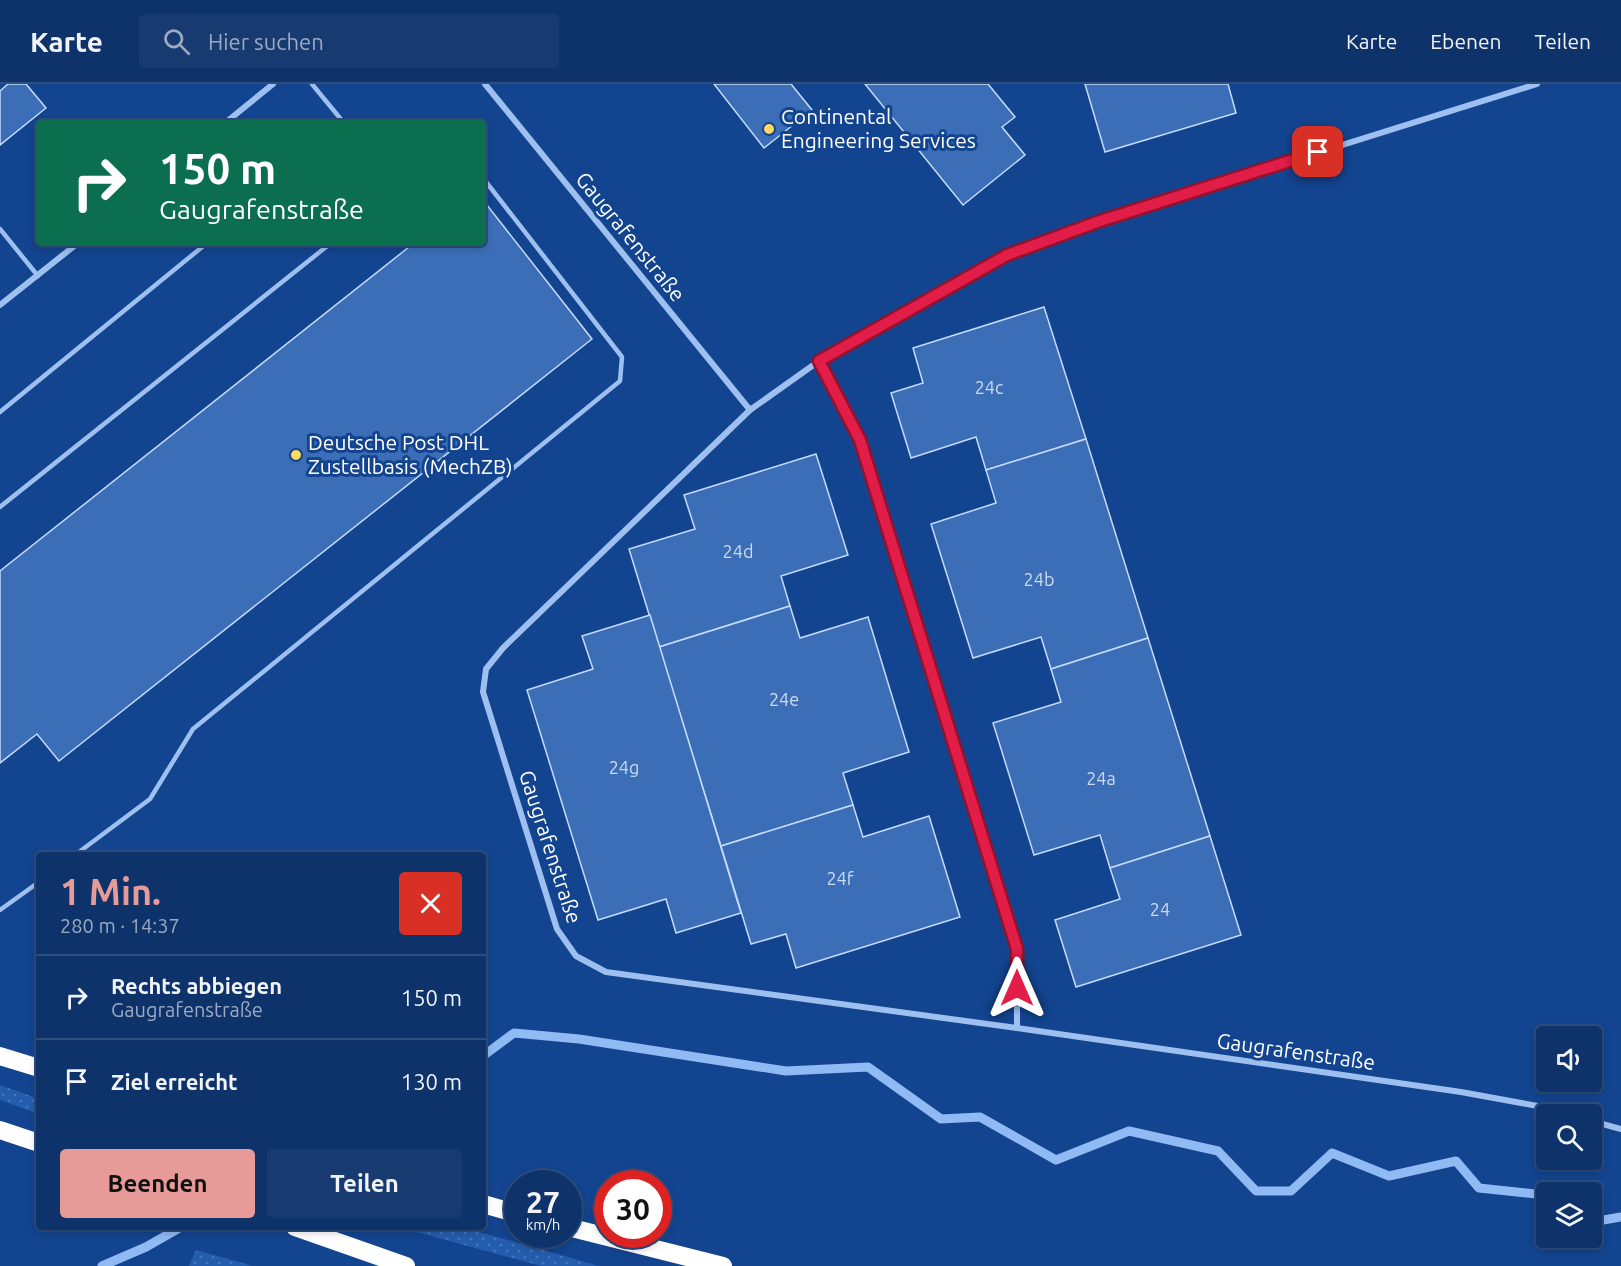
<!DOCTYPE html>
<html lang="de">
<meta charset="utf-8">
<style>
body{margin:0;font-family:Ubuntu,sans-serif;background:#173b71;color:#f1f3f6;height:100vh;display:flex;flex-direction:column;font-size:22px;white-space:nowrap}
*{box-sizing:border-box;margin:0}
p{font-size:20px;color:#9baac1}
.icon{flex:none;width:33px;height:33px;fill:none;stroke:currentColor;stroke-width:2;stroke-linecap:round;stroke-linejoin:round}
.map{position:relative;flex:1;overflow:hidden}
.details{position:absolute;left:36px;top:768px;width:450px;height:378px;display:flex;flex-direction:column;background:#0e336b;border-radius:6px;box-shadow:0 3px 9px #0003,0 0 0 2px #2e4e7e}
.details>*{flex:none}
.hud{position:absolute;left:36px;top:36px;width:450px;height:126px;border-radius:6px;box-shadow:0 3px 9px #0003,0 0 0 2px #2e4e7e;background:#0b6e4f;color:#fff;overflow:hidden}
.buttons{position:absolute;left:1536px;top:942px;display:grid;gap:12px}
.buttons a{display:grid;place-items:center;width:66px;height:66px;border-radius:6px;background:#0e336b;box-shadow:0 3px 9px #0003,0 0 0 2px #2e4e7e;font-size:30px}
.speed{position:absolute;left:504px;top:1086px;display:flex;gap:12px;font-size:30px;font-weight:700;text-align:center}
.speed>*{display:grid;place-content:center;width:78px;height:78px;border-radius:50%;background:#0e336b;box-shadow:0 3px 9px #0003,0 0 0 2px #2e4e7e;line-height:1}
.speed small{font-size:15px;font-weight:400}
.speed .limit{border:9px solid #d22;background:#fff;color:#111}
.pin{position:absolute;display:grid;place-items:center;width:51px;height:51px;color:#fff;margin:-26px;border-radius:12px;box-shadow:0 3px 9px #0006}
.me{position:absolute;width:66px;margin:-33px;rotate:0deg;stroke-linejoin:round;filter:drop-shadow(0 0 4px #0008)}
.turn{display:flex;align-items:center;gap:21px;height:126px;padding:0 24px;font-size:27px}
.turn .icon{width:78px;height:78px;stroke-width:2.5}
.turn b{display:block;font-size:42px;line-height:51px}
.round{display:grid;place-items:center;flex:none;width:63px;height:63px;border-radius:6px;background:#173b71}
.summary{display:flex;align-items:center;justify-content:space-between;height:102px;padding:0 24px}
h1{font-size:36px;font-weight:700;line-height:45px;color:#e69b98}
.primary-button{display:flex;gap:12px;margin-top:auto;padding:12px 24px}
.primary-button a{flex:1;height:69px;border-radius:6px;background:#e69b98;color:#111;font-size:24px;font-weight:700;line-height:69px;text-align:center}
.primary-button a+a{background:#173b71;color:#f1f3f6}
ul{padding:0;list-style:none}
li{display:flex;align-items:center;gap:18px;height:84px;padding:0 24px;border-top:2px solid #2e4e7e}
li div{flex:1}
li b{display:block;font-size:22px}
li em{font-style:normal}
header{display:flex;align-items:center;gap:36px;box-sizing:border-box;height:84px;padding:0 30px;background:#0e336b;border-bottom:2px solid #2e4e7e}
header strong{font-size:28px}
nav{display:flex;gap:33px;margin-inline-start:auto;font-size:21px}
.search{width:420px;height:54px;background:#173b71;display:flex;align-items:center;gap:15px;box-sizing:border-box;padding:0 21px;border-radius:6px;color:#9baac1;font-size:22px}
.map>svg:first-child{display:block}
.grass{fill:url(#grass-dots)}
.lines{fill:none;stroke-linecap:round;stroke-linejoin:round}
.stream{stroke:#90baf4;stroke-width:9}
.building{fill:#3c6eb8;stroke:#c5dbfc;stroke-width:1.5}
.service{stroke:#9ec0f1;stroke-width:4.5}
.minor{stroke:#9ec0f1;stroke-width:6}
.motorway{stroke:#fff;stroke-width:18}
.route-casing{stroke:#92132f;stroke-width:15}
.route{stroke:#e11d48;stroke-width:10}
.poi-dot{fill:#ffd85e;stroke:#13448f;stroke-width:2}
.labels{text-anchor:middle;stroke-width:6;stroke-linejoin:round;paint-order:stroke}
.number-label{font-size:18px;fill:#cedbed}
.poi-label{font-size:21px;fill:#fff;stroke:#13448f;text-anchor:start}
.street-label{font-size:21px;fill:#fff;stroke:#13448f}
</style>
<header>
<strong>Karte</strong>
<div class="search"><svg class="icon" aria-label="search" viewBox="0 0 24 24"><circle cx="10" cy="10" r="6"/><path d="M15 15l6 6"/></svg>Hier suchen</div>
<nav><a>Karte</a><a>Ebenen</a><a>Teilen</a></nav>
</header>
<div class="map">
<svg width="1621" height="1182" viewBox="0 0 1621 1182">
<defs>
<pattern id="grass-dots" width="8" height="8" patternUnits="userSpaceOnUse" patternTransform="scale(1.5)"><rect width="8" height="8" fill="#255dae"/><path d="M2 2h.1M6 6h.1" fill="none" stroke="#4675ba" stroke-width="1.8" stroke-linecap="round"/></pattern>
</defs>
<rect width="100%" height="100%" fill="#13448f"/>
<g class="grass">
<polygon points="0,1001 39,1015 39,1030 0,1016"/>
<polygon points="398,1143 462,1143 599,1182 541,1182"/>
<polygon points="196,1166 253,1182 189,1182"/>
</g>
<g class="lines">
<g class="stream">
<polyline points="483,972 514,949 579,955 786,987 868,983 941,1035 980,1033 1056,1076 1129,1047 1218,1067 1256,1107 1291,1107 1332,1069 1389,1092 1456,1077 1479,1104 1546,1111"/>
<polyline points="1592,1138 1621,1133"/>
<polyline points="102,1182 146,1163 181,1143"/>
</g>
</g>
<g class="building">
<polygon points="8,0 26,0 46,24 0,61 0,7"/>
<polygon points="714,0 791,0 812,26 764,64"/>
<polygon points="865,0 988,0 1015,33 1002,43 1025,71 963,121"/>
<polygon points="1085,0 1228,0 1236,29 1105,68"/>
<polygon points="483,116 592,255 59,677 37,650 0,679 0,487 414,159 483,159"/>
<polygon points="1044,223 1086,355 986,386 976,353 911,374 891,309 923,299 913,264"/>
<polygon points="1086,355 1148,554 1051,585 1041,553 973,574 931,440 996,419 986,386"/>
<polygon points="816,370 848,471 781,492 790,522 659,563 629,465 695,445 684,411"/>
<polygon points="790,522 800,554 868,533 909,668 843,689 853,721 721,762 659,563"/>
<polygon points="650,531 741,829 676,849 666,815 598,836 527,606 593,585 582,552"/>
<polygon points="1148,554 1210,752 1110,784 1100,751 1034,771 993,639 1061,618 1051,585"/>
<polygon points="853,721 863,753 929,732 960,833 796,884 786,850 751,860 721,762"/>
<polygon points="1210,752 1241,851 1076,903 1055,836 1120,815 1110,784"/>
</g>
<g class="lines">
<g class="service">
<polyline points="312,0 344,39"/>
<polyline points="0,145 38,192"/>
<polyline points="0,328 207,159"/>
<polyline points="0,423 331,159"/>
<polyline points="75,771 150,715 193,645 620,297 622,273 483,94"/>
<polyline points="0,826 39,798"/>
</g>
<g class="minor">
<polyline points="485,0 750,326"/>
<polyline points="225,39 273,0"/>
<polyline points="0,221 78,159"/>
<polyline points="819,277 860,355 1017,865 1017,944 606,888 576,872 557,845 483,608 486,585 503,564 750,326 819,277 1007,171 1100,137 1537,0"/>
<polyline points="1017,944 1461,1008 1543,1023 1569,1030"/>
<polyline points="1592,1037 1621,1045"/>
</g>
<g class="motorway">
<polyline points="0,972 39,984"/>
<polyline points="0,1046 39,1059"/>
<polyline points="483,1120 518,1130"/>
<polyline points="295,1143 406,1182"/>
<polyline points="568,1143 723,1182"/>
</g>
</g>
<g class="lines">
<defs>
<polyline id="route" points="1017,904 1017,865 860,356 819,277 1007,171 1100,137 1318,68"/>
</defs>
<use href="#route" class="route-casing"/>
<use href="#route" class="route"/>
</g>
<g class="poi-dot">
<circle cx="769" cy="45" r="6"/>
<circle cx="296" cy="371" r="6"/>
</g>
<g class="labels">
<g class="number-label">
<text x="989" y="310">24c</text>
<text x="738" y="474">24d</text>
<text x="1039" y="502">24b</text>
<text x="784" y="622">24e</text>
<text x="624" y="690">24g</text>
<text x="1101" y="701">24a</text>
<text x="840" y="801">24f</text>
<text x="1160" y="832">24</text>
</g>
<g class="poi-label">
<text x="781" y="40">Continental<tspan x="781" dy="24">Engineering Services</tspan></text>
<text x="308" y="366">Deutsche Post DHL<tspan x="308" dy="24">Zustellbasis (MechZB)</tspan></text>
</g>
<g class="street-label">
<text transform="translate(630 153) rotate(51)" y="7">Gaugrafenstraße</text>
<text transform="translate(550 763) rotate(72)" y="7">Gaugrafenstraße</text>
<text transform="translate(1296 968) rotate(8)" y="7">Gaugrafenstraße</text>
</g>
</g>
</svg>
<div class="buttons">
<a><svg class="icon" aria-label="sound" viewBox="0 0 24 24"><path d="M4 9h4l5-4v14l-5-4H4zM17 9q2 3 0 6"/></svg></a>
<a><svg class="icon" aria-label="search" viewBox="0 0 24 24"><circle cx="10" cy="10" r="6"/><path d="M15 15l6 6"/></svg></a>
<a><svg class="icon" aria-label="layers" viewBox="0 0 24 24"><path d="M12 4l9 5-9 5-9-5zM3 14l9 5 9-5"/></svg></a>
</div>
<div class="speed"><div>27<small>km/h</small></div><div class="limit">30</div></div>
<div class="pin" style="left:1318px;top:68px;background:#d93025"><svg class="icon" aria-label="arrive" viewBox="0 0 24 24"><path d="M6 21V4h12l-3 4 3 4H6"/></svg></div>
<svg class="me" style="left:1017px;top:904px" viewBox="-20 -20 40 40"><path d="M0-17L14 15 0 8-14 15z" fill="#e11d48" stroke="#fff" stroke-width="4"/></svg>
<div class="hud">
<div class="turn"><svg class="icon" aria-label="right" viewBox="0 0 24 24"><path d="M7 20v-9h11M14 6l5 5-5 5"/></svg><div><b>150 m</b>Gaugrafenstraße</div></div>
</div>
<section class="details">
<div class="summary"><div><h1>1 Min.</h1><p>280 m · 14:37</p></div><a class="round" style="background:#d93025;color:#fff"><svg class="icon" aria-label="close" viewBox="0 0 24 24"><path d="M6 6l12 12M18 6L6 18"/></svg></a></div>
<ul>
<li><svg class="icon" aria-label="right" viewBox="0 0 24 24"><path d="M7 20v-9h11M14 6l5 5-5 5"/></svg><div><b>Rechts abbiegen</b><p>Gaugrafenstraße</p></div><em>150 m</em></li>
<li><svg class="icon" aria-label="arrive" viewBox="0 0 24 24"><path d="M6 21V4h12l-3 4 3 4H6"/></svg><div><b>Ziel erreicht</b></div><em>130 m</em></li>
</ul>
<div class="primary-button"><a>Beenden</a><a>Teilen</a></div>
</section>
</div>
